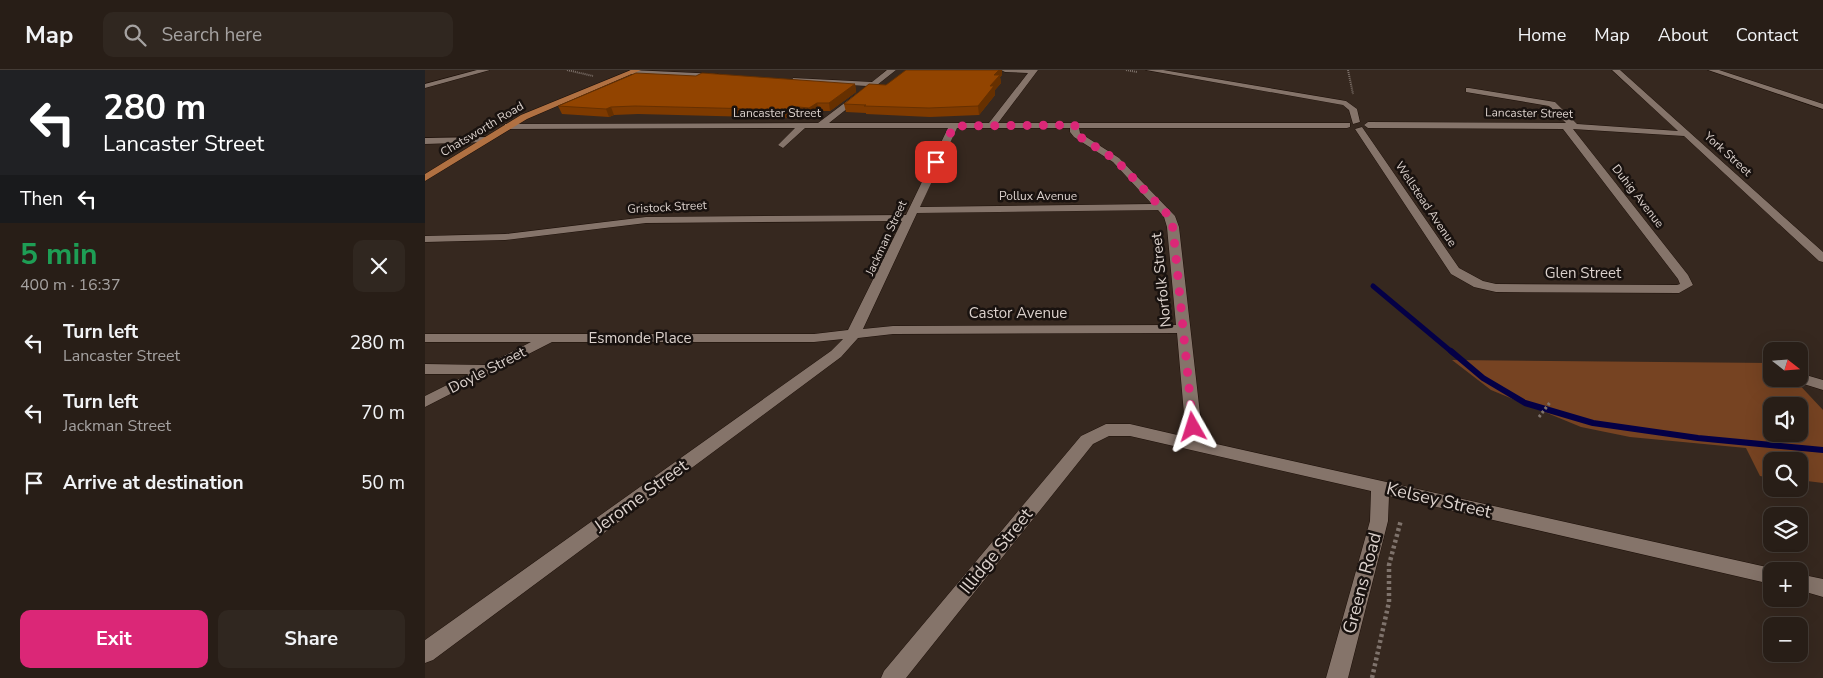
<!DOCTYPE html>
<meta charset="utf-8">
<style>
body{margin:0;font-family:"Nunito Sans",sans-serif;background:#302720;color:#f1f3f6;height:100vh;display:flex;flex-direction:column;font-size:19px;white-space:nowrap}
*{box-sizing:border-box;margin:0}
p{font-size:16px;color:#a5a2a1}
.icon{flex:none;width:28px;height:28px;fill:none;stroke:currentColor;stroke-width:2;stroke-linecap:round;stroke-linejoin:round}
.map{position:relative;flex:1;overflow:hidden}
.panel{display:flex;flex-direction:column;background:#281e17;width:425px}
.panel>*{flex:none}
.guide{background:#202124;color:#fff;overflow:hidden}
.needle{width:32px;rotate:107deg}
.controls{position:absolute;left:1338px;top:272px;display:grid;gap:10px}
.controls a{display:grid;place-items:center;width:45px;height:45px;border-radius:10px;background:#281e17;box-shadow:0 5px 20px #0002,0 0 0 1px #443c36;font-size:25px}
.pin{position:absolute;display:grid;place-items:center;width:42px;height:42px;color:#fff;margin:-21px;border-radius:10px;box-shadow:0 2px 8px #0006}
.me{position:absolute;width:55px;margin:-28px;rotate:354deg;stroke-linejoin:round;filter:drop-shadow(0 0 4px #0008)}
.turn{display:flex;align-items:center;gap:18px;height:105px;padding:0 20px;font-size:22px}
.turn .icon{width:65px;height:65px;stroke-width:2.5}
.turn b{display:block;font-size:35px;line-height:42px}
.then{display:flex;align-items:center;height:48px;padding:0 20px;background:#0003;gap:10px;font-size:19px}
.round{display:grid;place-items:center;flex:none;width:52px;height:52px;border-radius:10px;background:#302720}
.summary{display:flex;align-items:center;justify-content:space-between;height:85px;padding:0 20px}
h1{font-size:30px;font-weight:700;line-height:38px;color:#1e9e55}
.button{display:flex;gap:10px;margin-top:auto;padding:10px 20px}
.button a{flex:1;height:58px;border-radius:10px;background:#db2777;color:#fff;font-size:20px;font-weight:700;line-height:58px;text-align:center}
.button a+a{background:#302720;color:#f1f3f6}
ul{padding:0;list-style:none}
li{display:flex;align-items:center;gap:15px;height:70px;padding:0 20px}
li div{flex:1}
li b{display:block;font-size:19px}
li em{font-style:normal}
header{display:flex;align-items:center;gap:30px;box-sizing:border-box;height:70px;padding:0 25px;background:#281e17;border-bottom:1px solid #443c36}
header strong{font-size:24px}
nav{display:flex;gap:28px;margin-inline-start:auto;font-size:18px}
.search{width:350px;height:45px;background:#302720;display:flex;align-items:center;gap:12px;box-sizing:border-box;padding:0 18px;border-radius:10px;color:#a5a2a1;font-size:19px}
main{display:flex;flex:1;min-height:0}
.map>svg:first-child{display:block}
.green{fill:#764322;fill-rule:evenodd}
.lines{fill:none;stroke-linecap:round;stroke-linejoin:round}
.stream-far1{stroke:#040046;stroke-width:5}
.stream{stroke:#040046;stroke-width:6}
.minor-casing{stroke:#1d1009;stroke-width:1}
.major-casing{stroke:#1d1009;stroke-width:1}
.path-far2{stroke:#7f736c;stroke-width:2;stroke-dasharray:1 1;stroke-linecap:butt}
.path-far1{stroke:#7f736c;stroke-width:3;stroke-dasharray:2.5 2.5;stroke-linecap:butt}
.path{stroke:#7f736c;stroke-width:4.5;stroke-dasharray:3 3;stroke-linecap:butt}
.minor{fill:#85746a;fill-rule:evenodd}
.major{fill:#b17142;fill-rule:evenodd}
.wall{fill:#7e3a00}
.shaded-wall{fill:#663000}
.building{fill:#924400;stroke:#663000}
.route{stroke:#db2777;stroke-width:9;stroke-dasharray:0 16.2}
.labels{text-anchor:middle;stroke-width:5;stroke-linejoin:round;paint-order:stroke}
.far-street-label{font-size:12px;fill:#dbd1cc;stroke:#19120f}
.street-label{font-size:15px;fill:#dbd1cc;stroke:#19120f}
.near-street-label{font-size:18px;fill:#dbd1cc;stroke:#19120f}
</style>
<header>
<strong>Map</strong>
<div class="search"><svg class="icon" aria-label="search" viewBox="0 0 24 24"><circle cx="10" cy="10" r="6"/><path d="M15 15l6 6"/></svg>Search here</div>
<nav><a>Home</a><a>Map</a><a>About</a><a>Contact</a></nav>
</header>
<main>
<section class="panel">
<div class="guide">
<div class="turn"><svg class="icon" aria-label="left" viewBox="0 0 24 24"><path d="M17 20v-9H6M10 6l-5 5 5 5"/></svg><div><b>280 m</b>Lancaster Street</div></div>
<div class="then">Then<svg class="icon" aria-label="left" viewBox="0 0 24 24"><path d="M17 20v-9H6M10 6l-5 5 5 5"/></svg></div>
</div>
<div class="summary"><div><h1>5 min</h1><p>400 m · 16:37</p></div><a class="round"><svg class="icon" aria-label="close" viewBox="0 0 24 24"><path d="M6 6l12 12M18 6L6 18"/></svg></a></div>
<ul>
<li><svg class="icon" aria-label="left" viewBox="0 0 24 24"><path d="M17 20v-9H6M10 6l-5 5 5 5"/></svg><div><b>Turn left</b><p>Lancaster Street</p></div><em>280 m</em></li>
<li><svg class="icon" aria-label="left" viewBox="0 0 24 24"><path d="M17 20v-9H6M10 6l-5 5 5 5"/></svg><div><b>Turn left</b><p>Jackman Street</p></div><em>70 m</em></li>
<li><svg class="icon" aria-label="arrive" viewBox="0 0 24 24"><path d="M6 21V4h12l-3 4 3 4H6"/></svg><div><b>Arrive at destination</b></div><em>50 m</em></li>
</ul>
<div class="button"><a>Exit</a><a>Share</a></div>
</section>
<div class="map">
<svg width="1398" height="608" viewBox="0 0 1398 608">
<rect width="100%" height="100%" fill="#36281f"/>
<path class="green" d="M1027,290L1346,293V309H1369L1398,340V413L1374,410V391H1346V408L1335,406L1321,378L1205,367L1156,357L1066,320ZM1346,336H1374V364H1346Z"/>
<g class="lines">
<polyline class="stream-far1" points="948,216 1028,283"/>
<polyline class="stream" points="1026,281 1058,308 1100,333 1168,353 1273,368 1398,380"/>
<defs>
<g id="minor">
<polygon points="52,0 65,0 0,18 0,14"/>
<polygon points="206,0 293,4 297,6 293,8 207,4 203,2"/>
<path d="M462,0H471L404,53H564L603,3L580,2L576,0H613L573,53H925V57L922,58H654L655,63L694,88L750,146L754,157L778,371L1346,498L1354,501H1346V514L964,426L963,451L923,608H901L945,451L946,421L705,366H684L668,374L481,608H456L459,601L656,366L681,354H705L761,367L752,263L468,264L433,268L416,287L8,590L0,593V570L406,281L418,269L389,272H127L0,337V326L44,304H0V294L61,295L106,272H0V264H389L423,260L477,151L221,153L80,170L0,172V166L80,164L221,147L481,145L523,58H380L358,78L353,75L370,58L83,59L80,58V54L393,53L442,16L371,12L367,10L368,8L447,12ZM532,58H645V62L649,67L688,92L727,134L495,137ZM733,140L739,147L742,157L751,255L468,256L438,259L492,143Z"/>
<polygon points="721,0 738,0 921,31 932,39 935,52 928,54 924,40 918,35"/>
<polygon points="1187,0 1195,0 1398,182 1398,192 1394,191 1259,66 1148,59 1263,205 1268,215 1254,223 1071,222 1049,217 1026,204 930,59 937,57 1034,198 1058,211 1071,214 1252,215 1255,214 1253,209 1138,59 943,58 939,55 943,52 1141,53 1124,36 1041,22 1041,18 1044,18 1130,32 1152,54 1253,61"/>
<polygon points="1283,0 1294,0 1398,34 1398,39"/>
<polygon points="64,67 64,71 61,72 0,74 0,68"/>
<polygon points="1374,303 1398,310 1398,320 1369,311 1367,309 1374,309"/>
<polygon points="1374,504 1398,509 1398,527 1374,520"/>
</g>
<polygon id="major" points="206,0 216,0 102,49 0,111 0,104 96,45"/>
</defs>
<use href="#minor" class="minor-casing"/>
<use href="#major" class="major-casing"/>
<g class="path-far2">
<polyline points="142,0 168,6"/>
<polyline points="701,0 712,2"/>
<polyline points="923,0 928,24"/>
</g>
<polyline class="path-far1" points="1114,347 1126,331"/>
<polyline class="path" points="947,608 964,532 964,495 976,450"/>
<use href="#minor" class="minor"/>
<use href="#major" class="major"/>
</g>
<g class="wall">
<polygon points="577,5 575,7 576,13 570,20 570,25 554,45 505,47 441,44 441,43 421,42 419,34 461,15"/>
<polygon points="430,14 431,22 405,41 394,41 386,46 376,45 373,48 213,44 189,45 184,47 137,44 133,36"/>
</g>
<g class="shaded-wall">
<polygon points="574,0 577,0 577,5 575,7 576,13 570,20 570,25 554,45 553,36 565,16 569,5"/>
<polygon points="430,14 431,22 405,41 404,33"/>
<polygon points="392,33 394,41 386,46 384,38"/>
<polygon points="186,37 189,45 184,47 181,39"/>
<polygon points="374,37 376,45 373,48 371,40"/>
</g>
<g class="building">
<polygon points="481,0 574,0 569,5 575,5 565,16 569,16 553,36 504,38 439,36 441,35 419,34 444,14 461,15"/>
<polygon points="211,3 271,6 277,3 430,14 404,33 392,33 384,38 374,37 371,40 210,36 186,37 181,39 133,36"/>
</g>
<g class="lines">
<polyline class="route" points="511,92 529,56 650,55 649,62 652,65 691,90 744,146 748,158 768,357"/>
</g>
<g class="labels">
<g class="far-street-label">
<text x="352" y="47">Lancaster Street</text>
<text transform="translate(1104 43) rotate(1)" y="4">Lancaster Street</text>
<text transform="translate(57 59) rotate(-31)" y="4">Chatsworth Road</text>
<text transform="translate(1303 84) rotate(42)" y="4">York Street</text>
<text x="613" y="130">Pollux Avenue</text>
<text transform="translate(1213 126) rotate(52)" y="4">Duhig Avenue</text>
<text transform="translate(1001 134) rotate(56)" y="4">Wellstead Avenue</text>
<text transform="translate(242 137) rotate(-3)" y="4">Gristock Street</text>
<text transform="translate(461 168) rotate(-65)" y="4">Jackman Street</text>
</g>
<g class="street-label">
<text x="1158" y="208">Glen Street</text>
<text transform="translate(736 210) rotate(-96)" y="5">Norfolk Street</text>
<text x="593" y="248">Castor Avenue</text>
<text x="215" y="273">Esmonde Place</text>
<text transform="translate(62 300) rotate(-27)" y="5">Doyle Street</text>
</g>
<g class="near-street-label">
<text transform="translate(216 426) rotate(-36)" y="6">Jerome Street</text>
<text transform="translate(1014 430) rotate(13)" y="6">Kelsey Street</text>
<text transform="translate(571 481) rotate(-51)" y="6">Illidge Street</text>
<text transform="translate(937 513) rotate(-75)" y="6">Greens Road</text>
</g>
</g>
</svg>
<div class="controls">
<a><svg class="needle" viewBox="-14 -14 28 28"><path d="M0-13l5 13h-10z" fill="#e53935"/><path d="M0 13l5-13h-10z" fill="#a5a2a1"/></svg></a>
<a><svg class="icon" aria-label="sound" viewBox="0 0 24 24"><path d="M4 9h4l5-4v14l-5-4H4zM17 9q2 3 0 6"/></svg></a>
<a><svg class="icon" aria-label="search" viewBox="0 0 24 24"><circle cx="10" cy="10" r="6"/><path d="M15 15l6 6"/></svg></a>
<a><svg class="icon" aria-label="layers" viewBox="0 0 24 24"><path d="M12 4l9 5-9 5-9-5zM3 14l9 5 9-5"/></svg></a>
<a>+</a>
<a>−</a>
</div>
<div class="pin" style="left:511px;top:92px;background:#d93025"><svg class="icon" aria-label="arrive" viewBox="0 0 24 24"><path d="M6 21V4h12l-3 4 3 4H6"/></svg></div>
<svg class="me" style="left:768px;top:357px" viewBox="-20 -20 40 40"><path d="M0-17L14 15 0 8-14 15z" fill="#db2777" stroke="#fff" stroke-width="4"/></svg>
</div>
</main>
